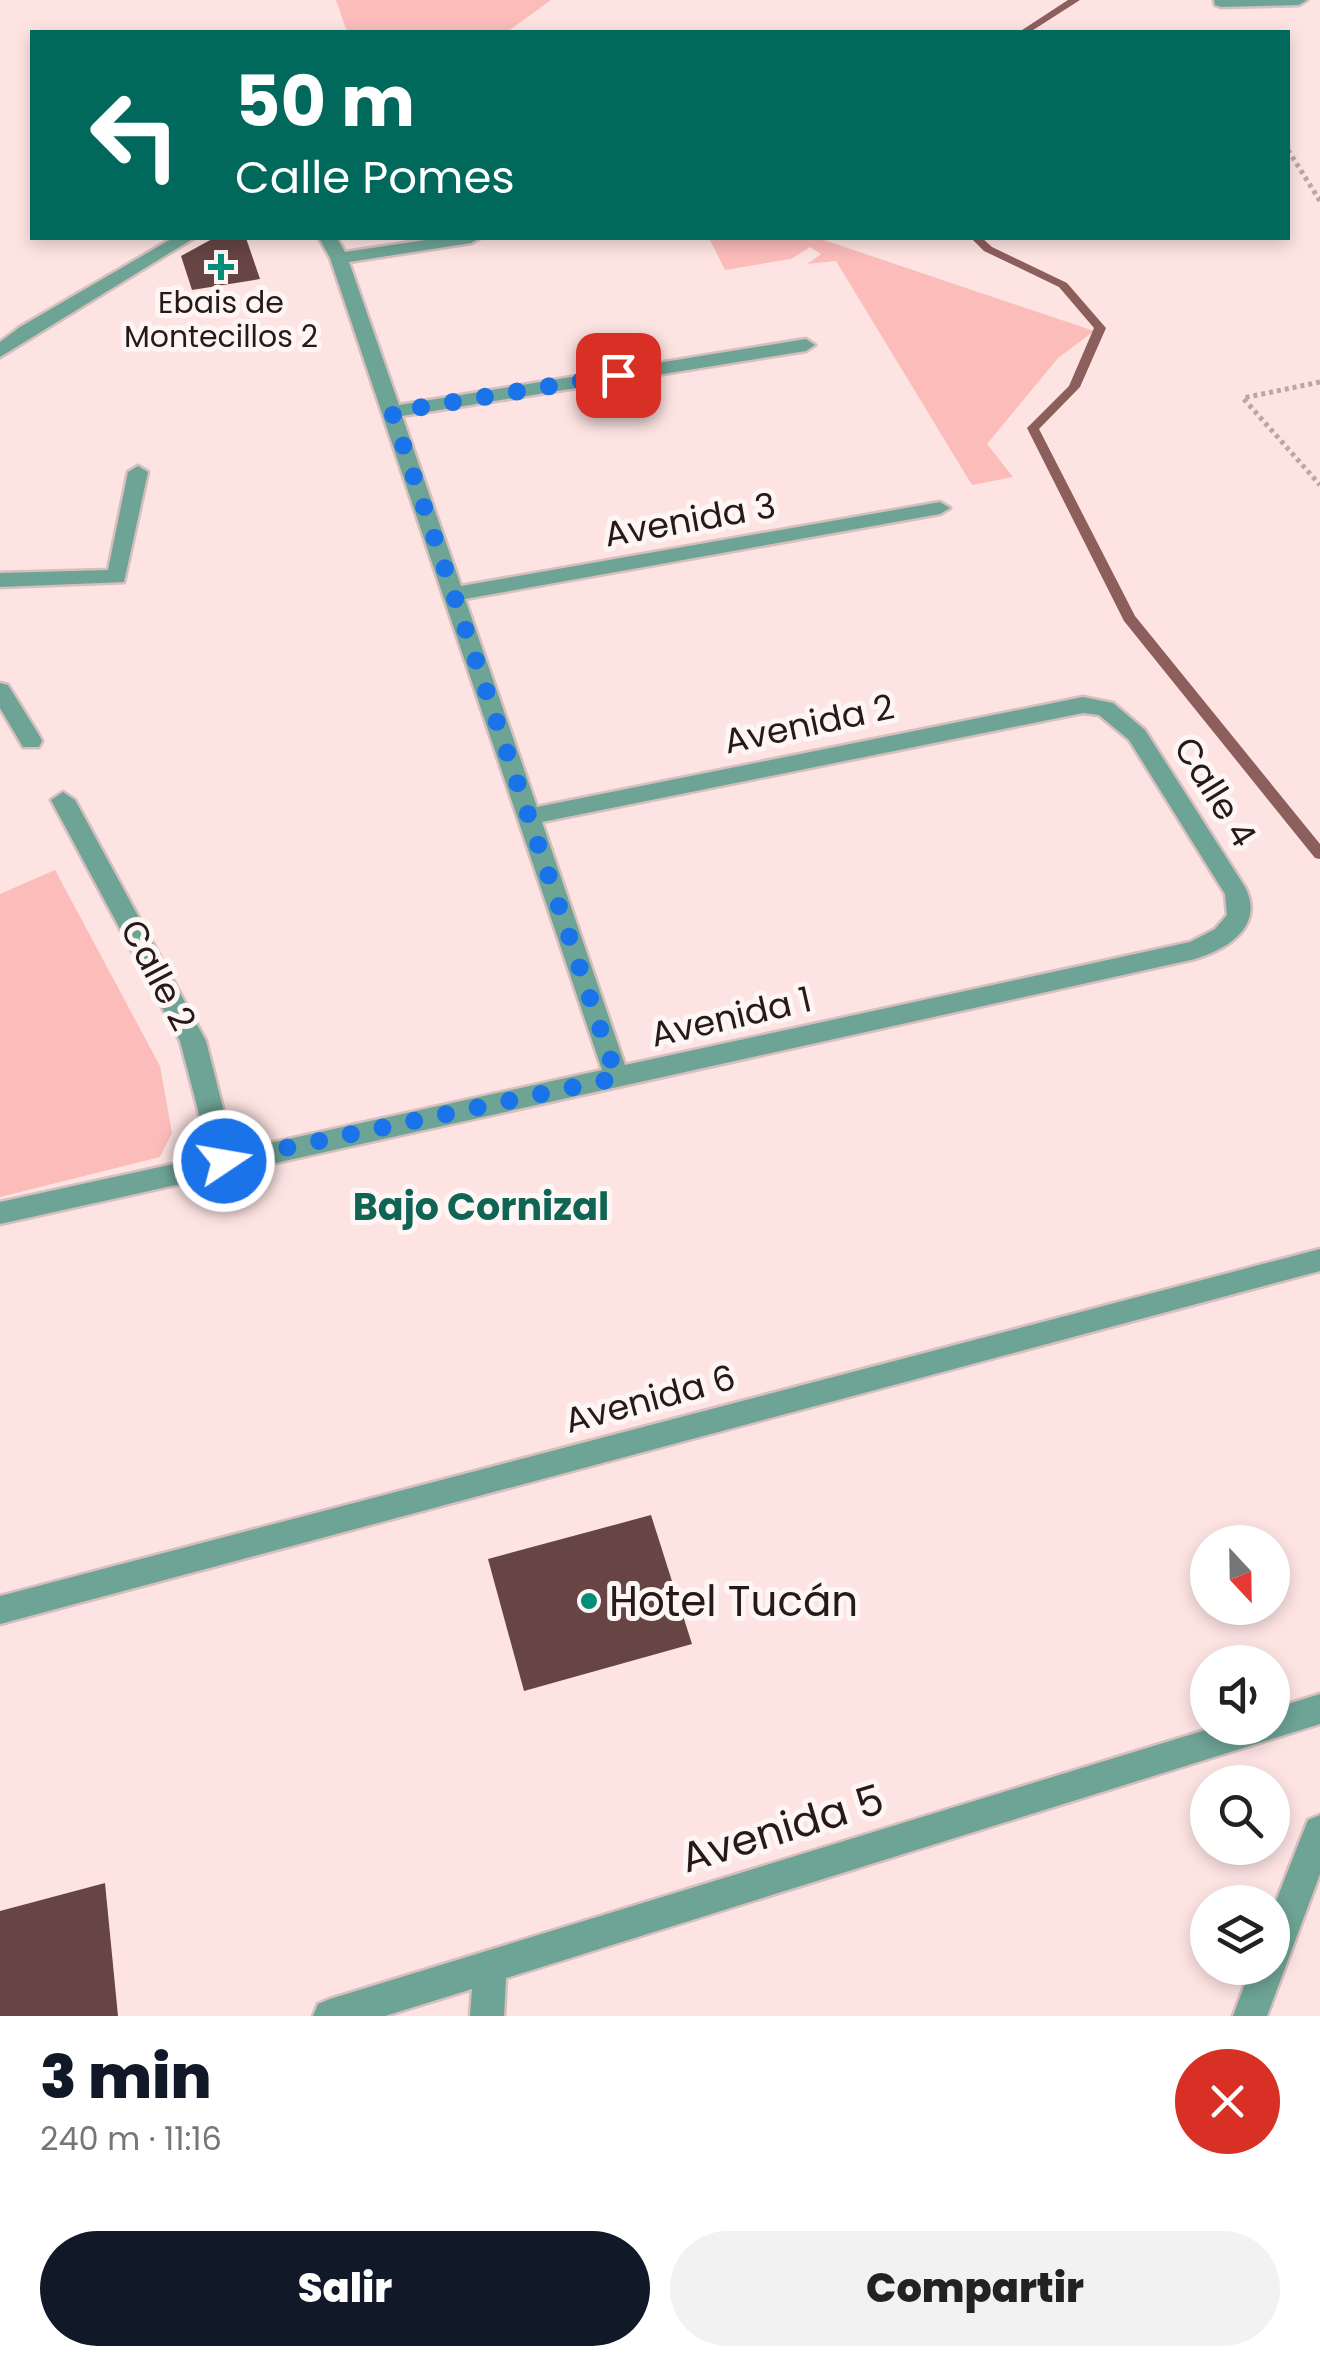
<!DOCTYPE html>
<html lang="es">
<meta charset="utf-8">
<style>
body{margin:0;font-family:Poppins,sans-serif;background:#f2f2f2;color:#222;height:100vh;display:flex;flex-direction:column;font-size:38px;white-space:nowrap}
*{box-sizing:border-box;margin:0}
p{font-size:32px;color:#767676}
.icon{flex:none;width:55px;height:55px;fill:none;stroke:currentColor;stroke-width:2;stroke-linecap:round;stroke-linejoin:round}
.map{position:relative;height:2016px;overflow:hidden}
.details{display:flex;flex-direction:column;background:#fff;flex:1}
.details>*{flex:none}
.top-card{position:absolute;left:30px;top:30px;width:1260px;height:210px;border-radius:0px;box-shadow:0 5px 15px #0003;background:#00695c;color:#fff;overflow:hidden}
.needle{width:65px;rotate:158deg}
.tools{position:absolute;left:1190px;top:1525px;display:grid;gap:20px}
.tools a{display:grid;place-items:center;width:100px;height:100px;border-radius:50%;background:#fff;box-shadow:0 5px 15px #0003;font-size:50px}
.pin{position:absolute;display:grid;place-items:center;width:85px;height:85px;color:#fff;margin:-42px;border-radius:20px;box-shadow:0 5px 15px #0006}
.me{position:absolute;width:110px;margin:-55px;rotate:78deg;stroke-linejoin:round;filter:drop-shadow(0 0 8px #0008)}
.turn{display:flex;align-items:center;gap:35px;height:210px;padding:0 40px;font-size:45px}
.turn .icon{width:130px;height:130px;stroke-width:2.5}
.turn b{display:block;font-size:70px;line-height:85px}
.round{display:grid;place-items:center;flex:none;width:105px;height:105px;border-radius:52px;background:#f2f2f2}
.head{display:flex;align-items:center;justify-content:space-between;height:170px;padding:0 40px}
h1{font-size:60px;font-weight:800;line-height:75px;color:#111827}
.action{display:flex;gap:20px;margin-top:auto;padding:20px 40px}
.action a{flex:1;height:115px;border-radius:60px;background:#111827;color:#fff;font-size:40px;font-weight:800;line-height:115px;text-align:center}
.action a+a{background:#f2f2f2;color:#222}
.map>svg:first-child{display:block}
.green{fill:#fbbcba}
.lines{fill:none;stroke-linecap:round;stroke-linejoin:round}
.stream{fill:#8c5e5c;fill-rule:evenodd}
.building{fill:#664544}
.minor-casing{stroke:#d6bfbe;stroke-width:5}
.path{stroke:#bca6a5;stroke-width:5;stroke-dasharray:4 4;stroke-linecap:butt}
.minor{fill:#6ea496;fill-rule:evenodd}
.route{stroke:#1a73e8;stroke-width:18;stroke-dasharray:0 32.4}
.poi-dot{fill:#008e77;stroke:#fef6f5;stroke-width:4}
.labels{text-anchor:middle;stroke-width:10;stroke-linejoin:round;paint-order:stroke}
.far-poi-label{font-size:30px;fill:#271918;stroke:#fef6f5}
.street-label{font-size:35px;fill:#271918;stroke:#fef6f5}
.neighbourhood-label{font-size:38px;font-weight:bold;fill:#0f6454;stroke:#fef6f5}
.near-poi-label{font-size:42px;fill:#271918;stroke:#fef6f5;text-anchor:start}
.near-street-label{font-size:42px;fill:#271918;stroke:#fef6f5}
</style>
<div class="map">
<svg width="1320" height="2016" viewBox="0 0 1320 2016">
<rect width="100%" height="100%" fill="#fde4e3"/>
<g class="green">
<polygon points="336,0 551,0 507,32 347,32"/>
<polygon points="709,238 818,238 1094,331 1058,358 987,444 1013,477 972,485 836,261 807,264 821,254 810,247 791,259 725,270"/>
<polygon points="55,870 160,1066 172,1133 160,1157 0,1197 0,894"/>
</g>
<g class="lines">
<g class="stream">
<polygon points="1068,0 1080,0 1030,32 1019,32"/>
<polygon points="971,238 982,238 992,247 1067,283 1106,328 1080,387 1039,429 1135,616 1320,844 1320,859 1315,858 1124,621 1027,428 1069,386 1094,328 1059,287 984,251"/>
</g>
</g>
<g class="building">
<polygon points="214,238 246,238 260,279 192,290 181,256"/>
<polygon points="651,1515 692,1644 524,1691 488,1559"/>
<polygon points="105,1883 118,2016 0,2016 0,1911"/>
</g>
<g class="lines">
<defs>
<g id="minor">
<polygon points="1214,0 1307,0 1299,5 1221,7 1215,5"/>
<polygon points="173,238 194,238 0,357 0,342 20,327"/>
<path d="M319,238H337L345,252L439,238H480L471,243L349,262L399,405L806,339L815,345L806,351L402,416L461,586L940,502L950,508L940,514L465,599L537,807L1083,697L1113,703L1145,730L1245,887C1265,926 1228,949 1195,959L0,1224V1202L210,1156L180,1041L51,800L63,792L75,800L206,1041L234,1151L602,1070L330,258ZM1083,713L1099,715L1129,740L1225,894L1227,915L1215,929L1190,942L625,1065L542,822Z"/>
<polygon points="138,466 148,472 124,582 0,587 0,573 108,570 128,472"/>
<polygon points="0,683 8,685 39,735 42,741 39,747 23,747 0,708"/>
<polygon points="1320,1249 1320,1271 0,1624 0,1596"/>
<polygon points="1320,1694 1320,1724 506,1978 504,2016 470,2016 472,1989 385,2016 313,2016 318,2004 330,1999 1212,1728 1272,1728 1272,1709"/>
<polygon points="1320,1815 1320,1874 1267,2016 1233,2016 1251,1968 1272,1968 1272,1911 1308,1820"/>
</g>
</defs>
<use href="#minor" class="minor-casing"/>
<g class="path">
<polyline points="1288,150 1320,201"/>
<polyline points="1320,382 1243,398 1320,485"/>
</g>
<use href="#minor" class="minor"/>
</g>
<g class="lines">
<polyline class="route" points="224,1161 617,1078 392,412 618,375"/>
</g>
<g class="poi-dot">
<path d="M216 252h10v10h10v10h-10v10h-10v-10h-10v-10h10z"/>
<circle cx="589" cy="1601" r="10"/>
</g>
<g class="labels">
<g class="far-poi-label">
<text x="221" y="313">Ebais de<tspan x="221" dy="34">Montecillos 2</tspan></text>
</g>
<g class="street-label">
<text transform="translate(690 520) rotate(-10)" y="12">Avenida 3</text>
<text transform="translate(809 724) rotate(-12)" y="12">Avenida 2</text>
<text transform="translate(1215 792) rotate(58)" y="12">Calle 4</text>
<text transform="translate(158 975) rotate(62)" y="12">Calle 2</text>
<text transform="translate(731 1017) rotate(-13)" y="12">Avenida 1</text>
<text transform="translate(650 1399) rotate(-15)" y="12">Avenida 6</text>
</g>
<g class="neighbourhood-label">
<text x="481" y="1220">Bajo Cornizal</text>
</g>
<g class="near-poi-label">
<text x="609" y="1616">Hotel Tucán</text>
</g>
<g class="near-street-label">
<text transform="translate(782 1828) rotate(-17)" y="15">Avenida 5</text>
</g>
</g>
</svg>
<div class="tools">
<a><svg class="needle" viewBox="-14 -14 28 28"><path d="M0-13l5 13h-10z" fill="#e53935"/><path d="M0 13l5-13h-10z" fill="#767676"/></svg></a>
<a><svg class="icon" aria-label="sound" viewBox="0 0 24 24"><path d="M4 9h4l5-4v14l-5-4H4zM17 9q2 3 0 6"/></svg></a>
<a><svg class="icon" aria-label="search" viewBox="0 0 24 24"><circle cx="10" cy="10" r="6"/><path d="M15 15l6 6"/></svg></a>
<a><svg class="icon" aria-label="layers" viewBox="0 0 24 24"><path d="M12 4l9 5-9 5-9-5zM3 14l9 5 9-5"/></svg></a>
</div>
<div class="pin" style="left:618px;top:375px;background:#d93025"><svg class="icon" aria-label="arrive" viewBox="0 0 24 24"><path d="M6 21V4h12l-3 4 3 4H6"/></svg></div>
<svg class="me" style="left:224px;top:1161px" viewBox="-20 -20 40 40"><circle r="17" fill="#1a73e8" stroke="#fff" stroke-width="3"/><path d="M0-11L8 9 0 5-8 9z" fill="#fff"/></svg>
<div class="top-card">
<div class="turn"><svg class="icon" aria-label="left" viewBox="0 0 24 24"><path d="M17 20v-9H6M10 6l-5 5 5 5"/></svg><div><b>50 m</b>Calle Pomes</div></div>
</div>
</div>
<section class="details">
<div class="head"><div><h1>3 min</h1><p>240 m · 11:16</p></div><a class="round" style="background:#d93025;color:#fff"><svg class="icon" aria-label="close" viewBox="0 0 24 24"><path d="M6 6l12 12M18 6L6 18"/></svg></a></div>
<div class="action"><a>Salir</a><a>Compartir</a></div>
</section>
